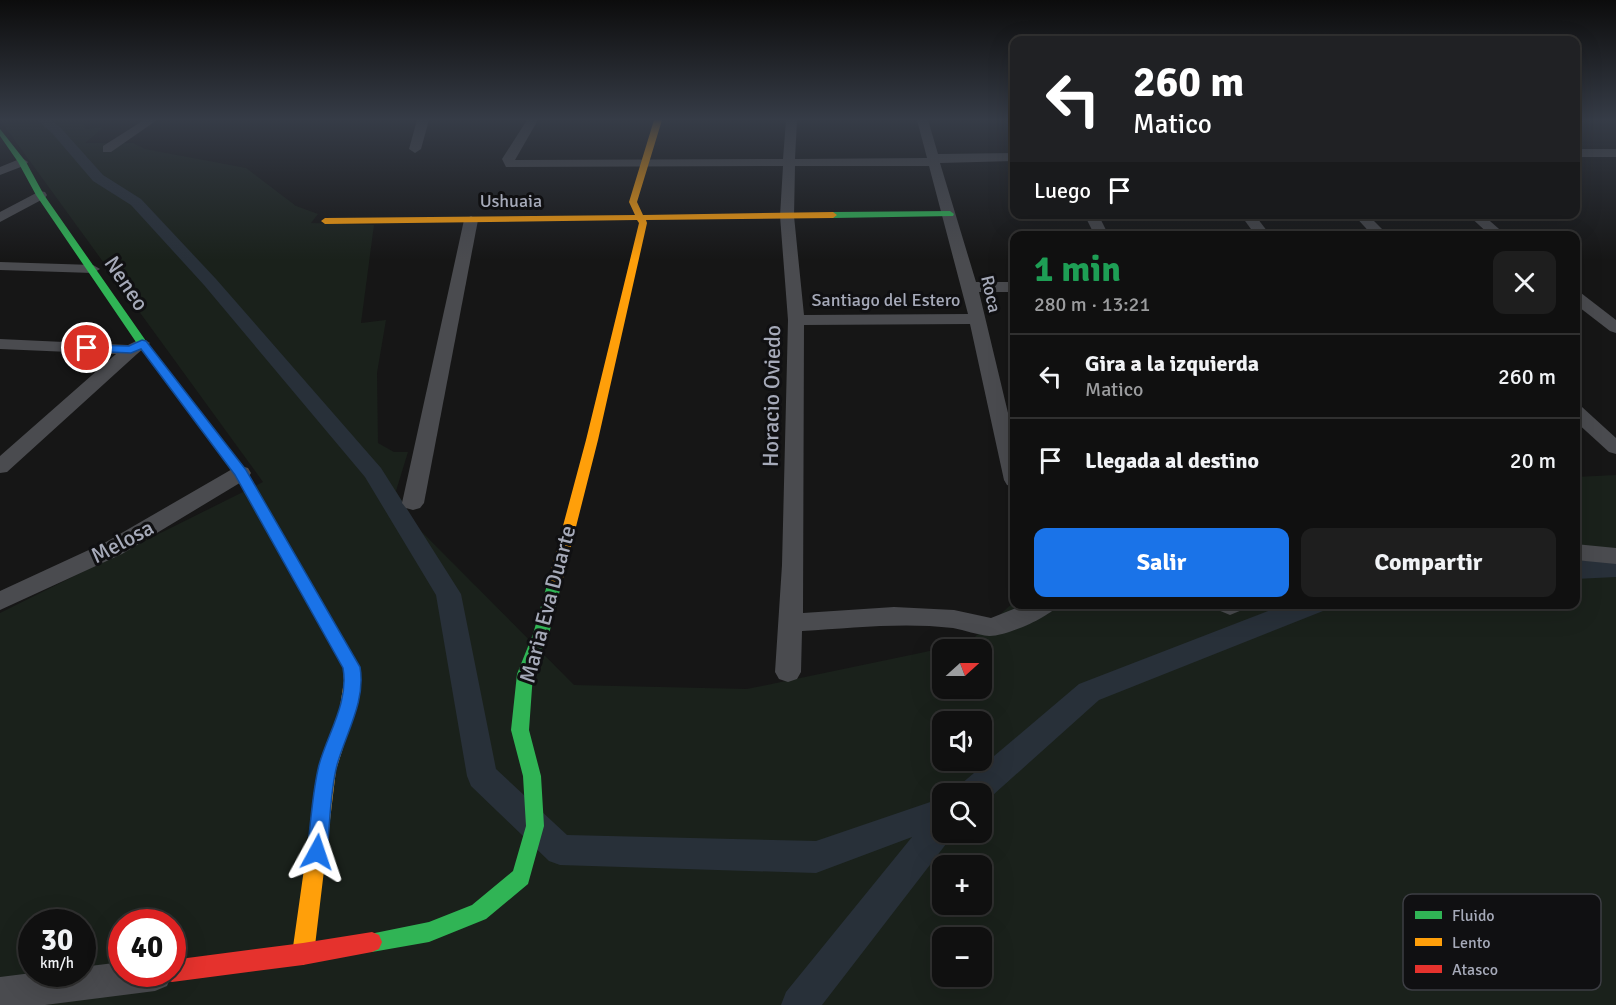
<!DOCTYPE html>
<html lang="es">
<meta charset="utf-8">
<style>
body{margin:0;font-family:Signika,sans-serif;background:#1e1e1e;color:#f1f3f6;height:100vh;display:flex;flex-direction:column;font-size:22px;white-space:nowrap}
*{box-sizing:border-box;margin:0}
p{font-size:20px;color:#9c9d9f}
.icon{flex:none;width:33px;height:33px;fill:none;stroke:currentColor;stroke-width:2;stroke-linecap:round;stroke-linejoin:round}
.map{position:relative;flex:1;overflow:hidden}
.details{position:absolute;left:1010px;top:231px;width:570px;height:378px;display:flex;flex-direction:column;background:#101010;border-radius:12px;box-shadow:0 6px 24px #0002,0 0 0 2px #303030}
.details>*{flex:none}
.guide{position:absolute;left:1010px;top:36px;width:570px;height:183px;border-radius:12px;box-shadow:0 6px 24px #0002,0 0 0 2px #303030;background:#202124;color:#fff;overflow:hidden}
.needle{width:39px;rotate:69deg}
.fabs{position:absolute;left:932px;top:639px;display:grid;gap:12px}
.fabs a{display:grid;place-items:center;width:60px;height:60px;border-radius:12px;background:#101010;box-shadow:0 6px 24px #0002,0 0 0 2px #303030;font-size:30px}
.speed{position:absolute;left:18px;top:909px;display:flex;gap:12px;font-size:30px;font-weight:700;text-align:center}
.speed>*{display:grid;place-content:center;width:78px;height:78px;border-radius:50%;background:#101010;box-shadow:0 6px 24px #0002,0 0 0 2px #303030;line-height:1}
.speed small{font-size:15px;font-weight:400}
.speed .limit{border:9px solid #d22;background:#fff;color:#111}
.pin{position:absolute;display:grid;place-items:center;width:51px;height:51px;color:#fff;margin:-26px;border:3px solid #fff;border-radius:50%;box-shadow:0 2px 6px #0007}
.me{position:absolute;width:66px;margin:-33px;rotate:5deg;stroke-linejoin:round;filter:drop-shadow(0 0 4px #0008)}
.turn{display:flex;align-items:center;gap:21px;height:126px;padding:0 24px;font-size:27px}
.turn .icon{width:78px;height:78px;stroke-width:2.5}
.turn b{display:block;font-size:42px;line-height:51px}
.then{display:flex;align-items:center;height:57px;padding:0 24px;background:#0003;gap:12px;font-size:22px}
.round{display:grid;place-items:center;flex:none;width:63px;height:63px;border-radius:12px;background:#1e1e1e}
.head{display:flex;align-items:center;justify-content:space-between;height:102px;padding:0 24px}
h1{font-size:36px;font-weight:800;line-height:45px;color:#1e9e55}
.button{display:flex;gap:12px;margin-top:auto;padding:12px 24px}
.button a{flex:1;height:69px;border-radius:12px;background:#1a73e8;color:#fff;font-size:24px;font-weight:800;line-height:69px;text-align:center}
.button a+a{background:#1e1e1e;color:#f1f3f6}
ul{padding:0;list-style:none}
li{display:flex;align-items:center;gap:18px;height:84px;padding:0 24px;border-top:2px solid #303030}
li div{flex:1}
li b{display:block;font-size:22px}
li em{font-style:normal}
.map>svg:first-child{display:block}
.green{fill:#1a211b;fill-rule:evenodd}
.lines{fill:none;stroke-linecap:round;stroke-linejoin:round}
.canal{fill:#283039;fill-rule:evenodd}
.street{fill:#4a4b4f;fill-rule:evenodd}
.fast{fill:#30b455;fill-rule:evenodd}
.slow{fill:#ff9f0a;fill-rule:evenodd}
.jam{fill:#e5322d;fill-rule:evenodd}
.route{fill:#1a73e8;stroke:#114b97;stroke-width:1.5}
.labels{text-anchor:middle;stroke-width:6;stroke-linejoin:round;paint-order:stroke}
.far-street-label{font-size:18px;fill:#a6aab9;stroke:#101012}
.street-label{font-size:22px;fill:#a6aab9;stroke:#101012}
.key{fill:#101012;stroke:#3d3e44;stroke-width:1.5}
.key-label{font-size:16px;fill:#a6aab9}
</style>
<div class="map">
<svg width="1616" height="1005" viewBox="0 0 1616 1005">
<rect width="100%" height="100%" fill="#161616"/>
<path class="green" d="M0,120H83L85,129L104,127L85,143H133L145,149L246,168L296,206L318,214L311,223L374,225L361,323L386,320L377,373L378,443L394,452H408L396,491L418,528L574,685L747,689L968,643L1014,602V604H1575V477L1616,475V1005H0V613L263,482ZM942,650H981V688H942ZM942,722H981V760H942ZM942,794H981V832H942ZM942,866H981V904H942ZM32,922H82V974H32ZM122,922H172V974H122ZM942,938H981V976H942Z"/>
<g class="lines">
<g class="canal">
<polygon points="37,120 50,120 60,127 103,175 141,199 216,279 381,468 461,594 496,769 567,835 816,841 942,798 942,832 954,832 953,835 822,1005 781,1005 786,992 912,837 816,873 560,865 549,861 471,786 467,776 436,595 365,477 204,285 131,205 93,181 52,133"/>
<polygon points="1616,559 1616,577 1575,579 1575,561"/>
<polygon points="1286,604 1326,604 1323,611 1099,700 983,804 981,805 981,794 957,794 961,784 1079,684"/>
</g>
<g class="street">
<polygon points="144,120 157,120 111,152 103,152 103,146"/>
<polygon points="417,120 429,120 421,149 415,153 409,149"/>
<path d="M527,120H538L515,160L783,159L786,120H797L795,159L927,158L917,120H928L938,154L1014,153V161L940,163L976,282H1014V292H979L1014,438V487L1007,485L1004,480L970,324L804,325L803,613L894,607L954,610L991,618L1026,604H1059C1051,617 1004,637 989,636C977,635 965,630 953,628C903,622 852,628 802,631L801,672L797,679L788,682L779,679L775,672L782,565L788,320L780,216L783,166L506,167L502,159ZM795,166H929L968,314L804,315L794,216Z"/>
<rect x="1575" y="149" width="41" height="8"/>
<polygon points="22,158 28,162 26,165 0,175 0,167"/>
<polygon points="40,191 45,192 47,195 45,198 0,222 0,212"/>
<polygon points="1084,214 1098,214 1109,236 1095,236"/>
<polygon points="1240,214 1254,214 1271,236 1256,236"/>
<polygon points="1353,214 1367,214 1389,236 1373,236"/>
<polygon points="1467,214 1482,214 1507,236 1491,236"/>
<polygon points="1526,214 1540,214 1540,215 1533,219"/>
<polygon points="471,216 478,220 424,503 420,508 413,510 406,508 402,503 464,220"/>
<polygon points="0,262 93,265 100,269 93,273 0,270"/>
<polygon points="1575,291 1581,293 1616,320 1616,333 1610,331 1575,304"/>
<polygon points="142,338 150,343 137,354 7,472 0,473 0,456 116,354 0,349 0,339 128,345"/>
<polygon points="1575,405 1582,407 1616,438 1616,454 1609,452 1575,421"/>
<polygon points="241,466 248,468 251,473 248,478 122,554 0,610 0,591 106,542 234,468"/>
<polygon points="1575,544 1616,548 1616,564 1575,560"/>
<polygon points="1214,604 1246,604 1242,610 1230,615 1218,610"/>
<polygon points="122,962 122,974 172,974 167,986 155,991 45,1005 0,1005 0,977 32,973 82,974 82,967"/>
</g>
<g class="fast">
<polygon points="0,129 26,162 44,195 146,341 246,470 326,608 323,612 318,614 313,612 235,475 138,345 36,195 18,162 0,136"/>
<polygon points="950,211 954,214 953,216 833,218 829,215 833,212"/>
<polygon points="556,573 561,574 563,578 549,634 533,674 529,730 541,776 544,826 528,884 486,919 429,942 372,952 365,949 362,942 365,935 429,922 472,905 513,871 526,826 523,776 511,730 517,674 533,634 549,578 551,574"/>
</g>
<g class="slow">
<polygon points="654,120 662,120 637,202 643,215 833,212 837,215 833,218 646,220 647,223 598,440 563,578 561,582 551,582 549,578 586,440 639,223 637,220 325,224 321,221 325,218 635,215 629,202"/>
<polygon points="318,602 323,604 359,667 360,681 356,707 336,770 314,954 310,961 303,965 296,961 292,954 318,770 340,707 344,681 343,667 310,608 313,604"/>
</g>
<polygon class="jam" points="372,932 379,935 382,942 379,949 372,952 303,965 172,982 164,979 162,974 172,974 172,960 303,943"/>
</g>
<linearGradient id="sky" x2="0" y2="1"><stop stop-color="#0c0c0c"/><stop offset="0.46" stop-color="#363c47"/><stop offset="1" stop-color="#363c47" stop-opacity="0"/></linearGradient>
<rect width="1616" height="260" fill="url(#sky)"/>
<path class="route" d="M142,340L146,341L246,470L360,667C366,701 346,733 337,765C330,792 330,824 327,852L324,859L317,861L310,859L307,852C311,824 312,793 319,765C328,733 349,702 343,668L235,475L141,349L131,353L87,351L82,348L87,345L129,346Z"/>
<g class="labels">
<g class="far-street-label">
<text x="511" y="207">Ushuaia</text>
<text transform="translate(991 294) rotate(77)" y="6">Roca</text>
<text x="886" y="306">Santiago del Estero</text>
</g>
<g class="street-label">
<text transform="translate(127 283) rotate(56)" y="8">Neneo</text>
<text transform="translate(771 396) rotate(-89)" y="8">Horacio Oviedo</text>
<text transform="translate(122 541) rotate(-28)" y="8">Melosa</text>
<text transform="translate(547 604) rotate(-75)" y="8">Maria Eva Duarte</text>
</g>
</g>
<rect x="1403" y="894" width="198" height="96" rx="9" class="key"/>
<rect x="1415" y="911" width="27" height="8" fill="#30b455"/>
<rect x="1415" y="938" width="27" height="8" fill="#ff9f0a"/>
<rect x="1415" y="965" width="27" height="8" fill="#e5322d"/>
<g class="key-label">
<text x="1452" y="921">Fluido</text>
<text x="1452" y="948">Lento</text>
<text x="1452" y="975">Atasco</text>
</g>
</svg>
<div class="fabs">
<a><svg class="needle" viewBox="-14 -14 28 28"><path d="M0-13l5 13h-10z" fill="#e53935"/><path d="M0 13l5-13h-10z" fill="#9c9d9f"/></svg></a>
<a><svg class="icon" aria-label="sound" viewBox="0 0 24 24"><path d="M4 9h4l5-4v14l-5-4H4zM17 9q2 3 0 6"/></svg></a>
<a><svg class="icon" aria-label="search" viewBox="0 0 24 24"><circle cx="10" cy="10" r="6"/><path d="M15 15l6 6"/></svg></a>
<a>+</a>
<a>−</a>
</div>
<div class="speed"><div>30<small>km/h</small></div><div class="limit">40</div></div>
<div class="pin" style="left:87px;top:348px;background:#d93025"><svg class="icon" aria-label="arrive" viewBox="0 0 24 24"><path d="M6 21V4h12l-3 4 3 4H6"/></svg></div>
<svg class="me" style="left:317px;top:852px" viewBox="-20 -20 40 40"><path d="M0-17L14 15 0 8-14 15z" fill="#1a73e8" stroke="#fff" stroke-width="4"/></svg>
<div class="guide">
<div class="turn"><svg class="icon" aria-label="left" viewBox="0 0 24 24"><path d="M17 20v-9H6M10 6l-5 5 5 5"/></svg><div><b>260 m</b>Matico</div></div>
<div class="then">Luego<svg class="icon" aria-label="arrive" viewBox="0 0 24 24"><path d="M6 21V4h12l-3 4 3 4H6"/></svg></div>
</div>
<section class="details">
<div class="head"><div><h1>1 min</h1><p>280 m · 13:21</p></div><a class="round"><svg class="icon" aria-label="close" viewBox="0 0 24 24"><path d="M6 6l12 12M18 6L6 18"/></svg></a></div>
<ul>
<li><svg class="icon" aria-label="left" viewBox="0 0 24 24"><path d="M17 20v-9H6M10 6l-5 5 5 5"/></svg><div><b>Gira a la izquierda</b><p>Matico</p></div><em>260 m</em></li>
<li><svg class="icon" aria-label="arrive" viewBox="0 0 24 24"><path d="M6 21V4h12l-3 4 3 4H6"/></svg><div><b>Llegada al destino</b></div><em>20 m</em></li>
</ul>
<div class="button"><a>Salir</a><a>Compartir</a></div>
</section>
</div>
